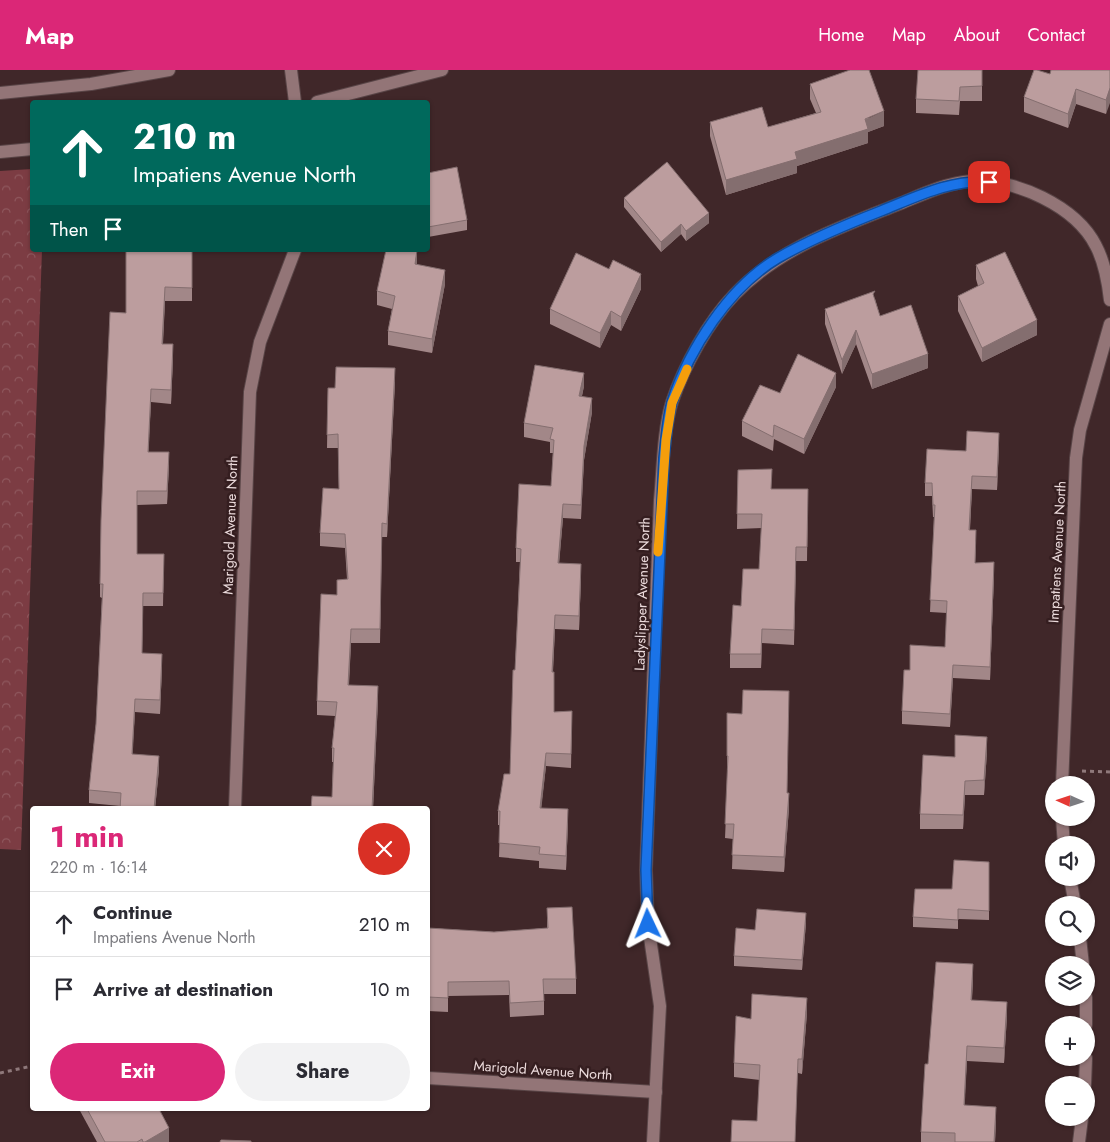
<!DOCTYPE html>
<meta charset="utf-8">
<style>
body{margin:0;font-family:Jost,sans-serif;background:#f2f2f3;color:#2b2b33;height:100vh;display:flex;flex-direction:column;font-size:19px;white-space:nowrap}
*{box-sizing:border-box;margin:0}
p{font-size:16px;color:#7c7c81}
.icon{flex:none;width:28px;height:28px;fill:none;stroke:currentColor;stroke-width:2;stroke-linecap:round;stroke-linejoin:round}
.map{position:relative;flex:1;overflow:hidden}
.sheet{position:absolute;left:30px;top:736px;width:400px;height:305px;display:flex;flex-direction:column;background:#fff;border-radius:5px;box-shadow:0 1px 4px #0004}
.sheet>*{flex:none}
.hud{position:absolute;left:30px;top:30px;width:400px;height:152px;border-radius:5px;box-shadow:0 1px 4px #0004;background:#00695c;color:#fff;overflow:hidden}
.needle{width:32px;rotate:273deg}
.buttons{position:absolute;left:1045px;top:706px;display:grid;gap:10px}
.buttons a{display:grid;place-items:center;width:50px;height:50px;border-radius:50%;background:#fff;box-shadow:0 1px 4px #0004;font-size:25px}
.pin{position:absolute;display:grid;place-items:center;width:42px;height:42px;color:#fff;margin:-21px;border-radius:10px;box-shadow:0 2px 8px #0006}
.me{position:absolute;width:55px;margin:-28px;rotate:358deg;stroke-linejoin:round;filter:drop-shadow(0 0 4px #0008)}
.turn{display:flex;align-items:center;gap:18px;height:105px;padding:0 20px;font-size:22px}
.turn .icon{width:65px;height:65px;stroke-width:2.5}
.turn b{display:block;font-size:35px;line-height:42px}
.then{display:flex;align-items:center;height:48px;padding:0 20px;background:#0003;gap:10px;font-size:19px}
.round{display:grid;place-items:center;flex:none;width:52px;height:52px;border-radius:26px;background:#f2f2f3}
.headline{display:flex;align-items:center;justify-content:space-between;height:85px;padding:0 20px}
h1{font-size:30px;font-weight:700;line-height:38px;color:#db2777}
.action{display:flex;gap:10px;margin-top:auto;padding:10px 20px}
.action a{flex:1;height:58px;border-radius:30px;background:#db2777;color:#fff;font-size:20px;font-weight:700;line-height:58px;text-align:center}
.action a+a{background:#f2f2f3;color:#2b2b33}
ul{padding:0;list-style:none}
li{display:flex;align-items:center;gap:15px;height:65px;padding:0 20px;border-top:1px solid #e1e1e2}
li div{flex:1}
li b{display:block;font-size:19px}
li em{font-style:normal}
header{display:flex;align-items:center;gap:30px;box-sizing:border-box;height:70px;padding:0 25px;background:#db2777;color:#fff}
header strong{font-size:24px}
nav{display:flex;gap:28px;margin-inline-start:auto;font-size:18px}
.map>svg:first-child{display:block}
.park{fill:url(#park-crowns)}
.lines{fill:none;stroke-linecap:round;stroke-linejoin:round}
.minor-casing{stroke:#594547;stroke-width:14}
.secondary-casing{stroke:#594547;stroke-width:14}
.path{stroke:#8f797b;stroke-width:3;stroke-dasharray:4 4;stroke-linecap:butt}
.minor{stroke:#937577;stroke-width:12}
.secondary{stroke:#937577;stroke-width:12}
.wall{fill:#a28788}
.shaded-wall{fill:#846e6f}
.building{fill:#bc9d9e;stroke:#846e6f}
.route-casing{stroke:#114b97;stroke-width:12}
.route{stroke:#1a73e8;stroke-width:9}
.slow{stroke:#f59e0b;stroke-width:9}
.labels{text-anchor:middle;stroke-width:5;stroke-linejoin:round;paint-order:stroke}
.street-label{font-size:14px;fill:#ecdbdc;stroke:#351e20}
</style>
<header>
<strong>Map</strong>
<nav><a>Home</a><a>Map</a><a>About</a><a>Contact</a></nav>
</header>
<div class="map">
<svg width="1110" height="1072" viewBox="0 0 1110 1072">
<defs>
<pattern id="park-crowns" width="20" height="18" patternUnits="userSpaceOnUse" patternTransform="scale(1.25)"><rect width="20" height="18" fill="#7c3c43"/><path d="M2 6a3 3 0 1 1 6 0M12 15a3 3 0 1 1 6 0" fill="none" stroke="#8f585e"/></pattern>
</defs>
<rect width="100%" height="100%" fill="#402729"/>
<polygon class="park" points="32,99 32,180 42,180 21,780 0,779 0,101"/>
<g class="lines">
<defs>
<g id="minor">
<polyline points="291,0 295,32"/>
<polyline points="1062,715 1076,388 1080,360 1110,254"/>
<polyline points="235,739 250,322 260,272 295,180"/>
<polyline points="1062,748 1064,775"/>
<polyline points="1070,808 1075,835"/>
<polyline points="1080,868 1083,895"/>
<polyline points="1086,955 1086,927"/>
<polyline points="428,1008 656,1022"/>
<polyline points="1085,1015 1086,988"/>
<path d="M653,1072L660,936L648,854L646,800L660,430C663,400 663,361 672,332C684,296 708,252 734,225C779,178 841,157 899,134C921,125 946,113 971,111C1014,108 1076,136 1096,176C1105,193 1108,212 1110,230"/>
<polyline points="1079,1072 1082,1048"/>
</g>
<g id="secondary">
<polyline points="0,23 91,14 169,0"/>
<polyline points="317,32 442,0"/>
<polyline points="0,82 32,79"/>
</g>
</defs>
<use href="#minor" class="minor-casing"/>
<use href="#secondary" class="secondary-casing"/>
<g class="path">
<polyline points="1082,701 1110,702"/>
<polyline points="0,1003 32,996"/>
</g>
<use href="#minor" class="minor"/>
<use href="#secondary" class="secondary"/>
</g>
<g class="wall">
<polygon points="982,0 982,31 960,31 959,45 916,43 916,29"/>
<polygon points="1110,0 1106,44 1076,34 1068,58 1024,42 1024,27 1050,4"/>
<polygon points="810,14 884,56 868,62 868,73 797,96 797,103 726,125 710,66 710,52 768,57 816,43 810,29"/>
<polygon points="428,103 467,150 467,160 428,167"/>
<polygon points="624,128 709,153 686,171 681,164 661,182 624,137"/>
<polygon points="192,180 192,231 165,231 163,274 173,288 171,334 151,332 148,382 169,395 167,434 137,435 137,484 164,484 163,536 143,536 142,583 162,597 160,644 135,642 132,684 159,699 155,739 120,739 120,736 89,733 89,720 96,654 102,528 100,527 100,514 126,243"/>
<polygon points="417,195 445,214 432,283 388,275 388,261 392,239 377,235 377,221"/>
<polygon points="976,195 1037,265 982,292 958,241 958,226 978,216 976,209"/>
<polygon points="609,199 641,219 621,261 611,255 600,278 550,254 550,239"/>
<polygon points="875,229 880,246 928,298 872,319 856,274 842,304 825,254 825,239"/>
<polygon points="395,312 387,467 382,467 380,573 351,573 349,615 378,630 373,739 311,739 332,727 333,692 332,692 332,678 335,646 317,645 317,631 337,525 347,509 345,478 320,476 320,463 339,419 338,378 327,378 328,318 335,318"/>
<polygon points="584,316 582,326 592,342 584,390 581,449 563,448 559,493 581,508 579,560 555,559 553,602 554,642 572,641 571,698 546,696 541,738 568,753 566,800 539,798 539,791 499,787 500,755 498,755 498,741 510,704 520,492 516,492 516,478 551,416 553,383 550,383 550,372 524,367 524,353"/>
<polygon points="836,317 804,384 774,369 773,381 742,366 742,351 780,323"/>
<polygon points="999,376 997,420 972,419 970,460 976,473 975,493 994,504 990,610 953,608 950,657 902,654 902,641 910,600 945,577 947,543 930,542 934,447 933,447 932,426 925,426 925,413 966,381"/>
<polygon points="738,400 772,419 808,419 807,491 796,491 794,575 762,573 761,598 730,598 730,584 741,536 759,499 762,458 737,459"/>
<polygon points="727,643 787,723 789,738 784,802 732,799 733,769 725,768 728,700 727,700"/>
<polygon points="955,665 987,682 984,725 965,725 963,759 920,759 920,744 955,687"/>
<polygon points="989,792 989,850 958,849 958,859 913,857 913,847"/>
<polygon points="547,838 576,909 576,924 544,924 544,945 510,947 509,925 448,926 448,942 428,941 428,858 494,862 547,858"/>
<polygon points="806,853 802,900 734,896 734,886 755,860"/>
<polygon points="973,909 972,930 1007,946 1004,993 967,991 964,1035 996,1051 995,1072 921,1072 921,1062 928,994"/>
<polygon points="807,943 802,1004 798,1003 757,1051 760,1010 734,1007 734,993 751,949"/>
<polygon points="79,1039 159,1039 169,1072 97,1072"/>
</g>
<g class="shaded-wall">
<polygon points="1110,18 1110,33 1106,44 1106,30"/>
<polygon points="1076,19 1076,34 1068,58 1068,44"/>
<polygon points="884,41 884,56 868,62 868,73 797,96 797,103 726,125 726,110 795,82"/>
<polygon points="709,143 709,153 686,171 686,161"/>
<polygon points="681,154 681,164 661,182 661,172"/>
<polygon points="417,180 417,194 415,194"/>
<polygon points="445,200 445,214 432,283 432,269"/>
<polygon points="641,204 641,219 621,261 621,247"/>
<polygon points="165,217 165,231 162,287 162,274"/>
<polygon points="611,241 611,255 600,278 600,263"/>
<polygon points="1037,250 1037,265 982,292 982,278"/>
<polygon points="856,260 856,274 842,304 842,290"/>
<polygon points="173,274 173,288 171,334 171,320"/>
<polygon points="928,284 928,298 872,319 872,304"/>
<polygon points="395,298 395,312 387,467 387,454"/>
<polygon points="584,303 584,316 579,339 579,326"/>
<polygon points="836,303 836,317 804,384 804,369"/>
<polygon points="151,319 151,332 148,396 148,382"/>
<polygon points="592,328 592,342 584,390 581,449 584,376"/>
<polygon points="999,363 999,376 997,420 997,407"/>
<polygon points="169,382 169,395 167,434 167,421"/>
<polygon points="972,406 972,419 969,473 969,460"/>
<polygon points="563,434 563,448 558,507 558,493"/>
<polygon points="994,492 994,504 990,610 990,597"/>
<polygon points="581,494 581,508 579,560 579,546"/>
<polygon points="555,545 555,559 552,616 552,602"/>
<polygon points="351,559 351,573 348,628 348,615"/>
<polygon points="762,559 762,573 761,598 761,584"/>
<polygon points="162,584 162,597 160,644 160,630"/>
<polygon points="953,595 953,608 950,657 950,644"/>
<polygon points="378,616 378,630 373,739 372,739"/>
<polygon points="135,629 135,642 132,698 132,684"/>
<polygon points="987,667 987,682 984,725 984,710"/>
<polygon points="546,683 546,696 540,751 540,738"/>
<polygon points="159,686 159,699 155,739 154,739"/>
<polygon points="965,711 965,725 963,759 963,745"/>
<polygon points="789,723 789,738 784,802 784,787"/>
<polygon points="568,739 568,753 566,800 566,786"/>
<polygon points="806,843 806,853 802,900 802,890"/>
<polygon points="973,894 973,909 971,944 971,930"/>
<polygon points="807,928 807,943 802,1004 802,989"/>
<polygon points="1007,932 1007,946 1004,993 1004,978"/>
<polygon points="967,976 967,991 964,1050 964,1035"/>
<polygon points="996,1037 996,1051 995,1072 994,1072"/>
<polygon points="169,1058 169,1072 145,1072"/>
</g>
<g class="building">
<polygon points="850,0 869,0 884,41 865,49 868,59 795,82 797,89 726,110 710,52 762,37 768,57 821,42 810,14"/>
<polygon points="918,0 982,0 982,16 960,17 959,31 916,29"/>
<polygon points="1034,0 1037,0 1050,4 1051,0 1110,0 1110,18 1106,30 1076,19 1068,44 1024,27"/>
<polygon points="667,92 709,143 686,161 681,154 661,172 624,128"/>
<polygon points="457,97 467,150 428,157 428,103"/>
<polygon points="126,180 192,180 192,218 165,217 162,274 173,274 171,320 151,319 148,382 169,382 167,421 137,421 137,484 164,484 163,523 143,523 142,583 162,584 160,630 135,629 132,684 159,686 154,739 120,739 121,723 89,720 96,654 103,514 100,514 101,450 110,242 126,243"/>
<polygon points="386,180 417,180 415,194 445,200 432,269 388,261 395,226 377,221"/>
<polygon points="1005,182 1037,250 982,278 958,226 984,213 976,195"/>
<polygon points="576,183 609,199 613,190 641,204 621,247 611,241 600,263 550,239"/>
<polygon points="875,221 873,224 880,246 911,235 928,284 872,304 856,260 842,290 825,239"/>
<polygon points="798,284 836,303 804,369 774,355 773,367 742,351 760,315 780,323"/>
<polygon points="535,295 584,303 579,326 592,328 584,376 581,435 563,434 558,493 581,494 579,546 555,545 552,602 554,602 554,642 572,641 571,684 546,683 540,738 568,739 566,786 539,784 540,777 499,773 500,741 498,741 504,704 510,704 513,600 515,600 521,479 516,478 519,414 551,416 554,370 550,369 553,358 524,353"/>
<polygon points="336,297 395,298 387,454 382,453 380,559 351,559 348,615 378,616 372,739 311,739 312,726 332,727 334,678 332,678 337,632 317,631 321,524 337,525 337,510 348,509 345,464 320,463 323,418 339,419 338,364 327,365 328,318 335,318"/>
<polygon points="967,361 999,363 997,407 972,406 969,460 976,460 975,493 994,492 990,597 953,595 950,644 902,641 904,600 910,600 910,575 945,577 947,531 930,530 935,435 933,435 932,413 925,413 927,379 966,381"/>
<polygon points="772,399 771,419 808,419 807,477 796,477 794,560 762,559 761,584 730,584 733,535 741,536 743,499 759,499 762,444 737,444 738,400"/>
<polygon points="743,620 789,621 787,723 789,723 784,787 732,785 734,754 725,754 728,686 727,686 727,643 742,644"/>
<polygon points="955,665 987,667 984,710 965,711 963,745 920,744 923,685 955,687"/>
<polygon points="954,790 989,792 989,841 958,839 958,850 913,847 915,819 952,819"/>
<polygon points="572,837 576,909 543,909 544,931 510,933 509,911 448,912 448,928 428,927 428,858 494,862 548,858 547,838"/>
<polygon points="757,839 806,843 802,890 734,886 736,858 755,860"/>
<polygon points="936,892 973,894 971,930 1007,932 1004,978 967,976 964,1035 996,1037 994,1072 955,1072 955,1063 921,1062 925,994 928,994"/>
<polygon points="752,924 807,928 802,989 798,989 795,1072 731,1072 732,1050 757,1051 760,995 734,993 736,946 751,949"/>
<polygon points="87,1039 159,1039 169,1058 145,1072 143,1072 142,1069 137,1072 105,1072"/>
<polygon points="221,1070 251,1071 251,1072 220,1072"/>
</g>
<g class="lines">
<defs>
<path id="route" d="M648,854L646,800L664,388C666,370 667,350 672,332C689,279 729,217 778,188C811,169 845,155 881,141C916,127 951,109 989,112"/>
</defs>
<use href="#route" class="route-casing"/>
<use href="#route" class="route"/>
<polyline class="slow" points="658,482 666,370 672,333 687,299"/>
</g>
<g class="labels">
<g class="street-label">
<text transform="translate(230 455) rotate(-88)" y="5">Marigold Avenue North</text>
<text transform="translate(1057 482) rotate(-87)" y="5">Impatiens Avenue North</text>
<text transform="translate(642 524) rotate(-88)" y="5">Ladyslipper Avenue North</text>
<text transform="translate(543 1000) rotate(4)" y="5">Marigold Avenue North</text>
</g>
</g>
</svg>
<div class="buttons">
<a><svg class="needle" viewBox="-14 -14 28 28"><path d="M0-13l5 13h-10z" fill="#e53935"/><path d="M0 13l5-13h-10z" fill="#7c7c81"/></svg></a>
<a><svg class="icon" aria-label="sound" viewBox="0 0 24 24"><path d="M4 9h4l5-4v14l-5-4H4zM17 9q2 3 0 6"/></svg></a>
<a><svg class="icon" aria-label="search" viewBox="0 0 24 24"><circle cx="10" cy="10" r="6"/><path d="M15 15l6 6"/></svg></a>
<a><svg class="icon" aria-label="layers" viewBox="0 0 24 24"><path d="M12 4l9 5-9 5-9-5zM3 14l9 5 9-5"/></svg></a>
<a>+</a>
<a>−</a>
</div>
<div class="pin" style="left:989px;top:112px;background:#d93025"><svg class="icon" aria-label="arrive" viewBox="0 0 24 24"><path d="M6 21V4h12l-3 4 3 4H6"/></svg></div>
<svg class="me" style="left:648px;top:854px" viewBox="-20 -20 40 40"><path d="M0-17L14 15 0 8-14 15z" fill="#1a73e8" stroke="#fff" stroke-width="4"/></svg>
<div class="hud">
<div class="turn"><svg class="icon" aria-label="ahead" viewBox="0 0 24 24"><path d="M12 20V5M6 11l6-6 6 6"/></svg><div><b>210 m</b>Impatiens Avenue North</div></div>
<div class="then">Then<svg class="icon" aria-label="arrive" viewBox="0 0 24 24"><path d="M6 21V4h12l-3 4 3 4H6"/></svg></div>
</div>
<section class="sheet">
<div class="headline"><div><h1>1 min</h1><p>220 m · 16:14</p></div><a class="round" style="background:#d93025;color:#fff"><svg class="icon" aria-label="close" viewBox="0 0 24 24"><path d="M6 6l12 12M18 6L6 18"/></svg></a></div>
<ul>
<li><svg class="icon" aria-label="ahead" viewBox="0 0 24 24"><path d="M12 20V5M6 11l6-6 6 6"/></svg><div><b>Continue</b><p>Impatiens Avenue North</p></div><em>210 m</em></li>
<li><svg class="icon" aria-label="arrive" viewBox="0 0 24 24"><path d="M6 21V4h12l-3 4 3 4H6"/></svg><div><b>Arrive at destination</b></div><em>10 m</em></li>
</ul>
<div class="action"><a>Exit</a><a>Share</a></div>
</section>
</div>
